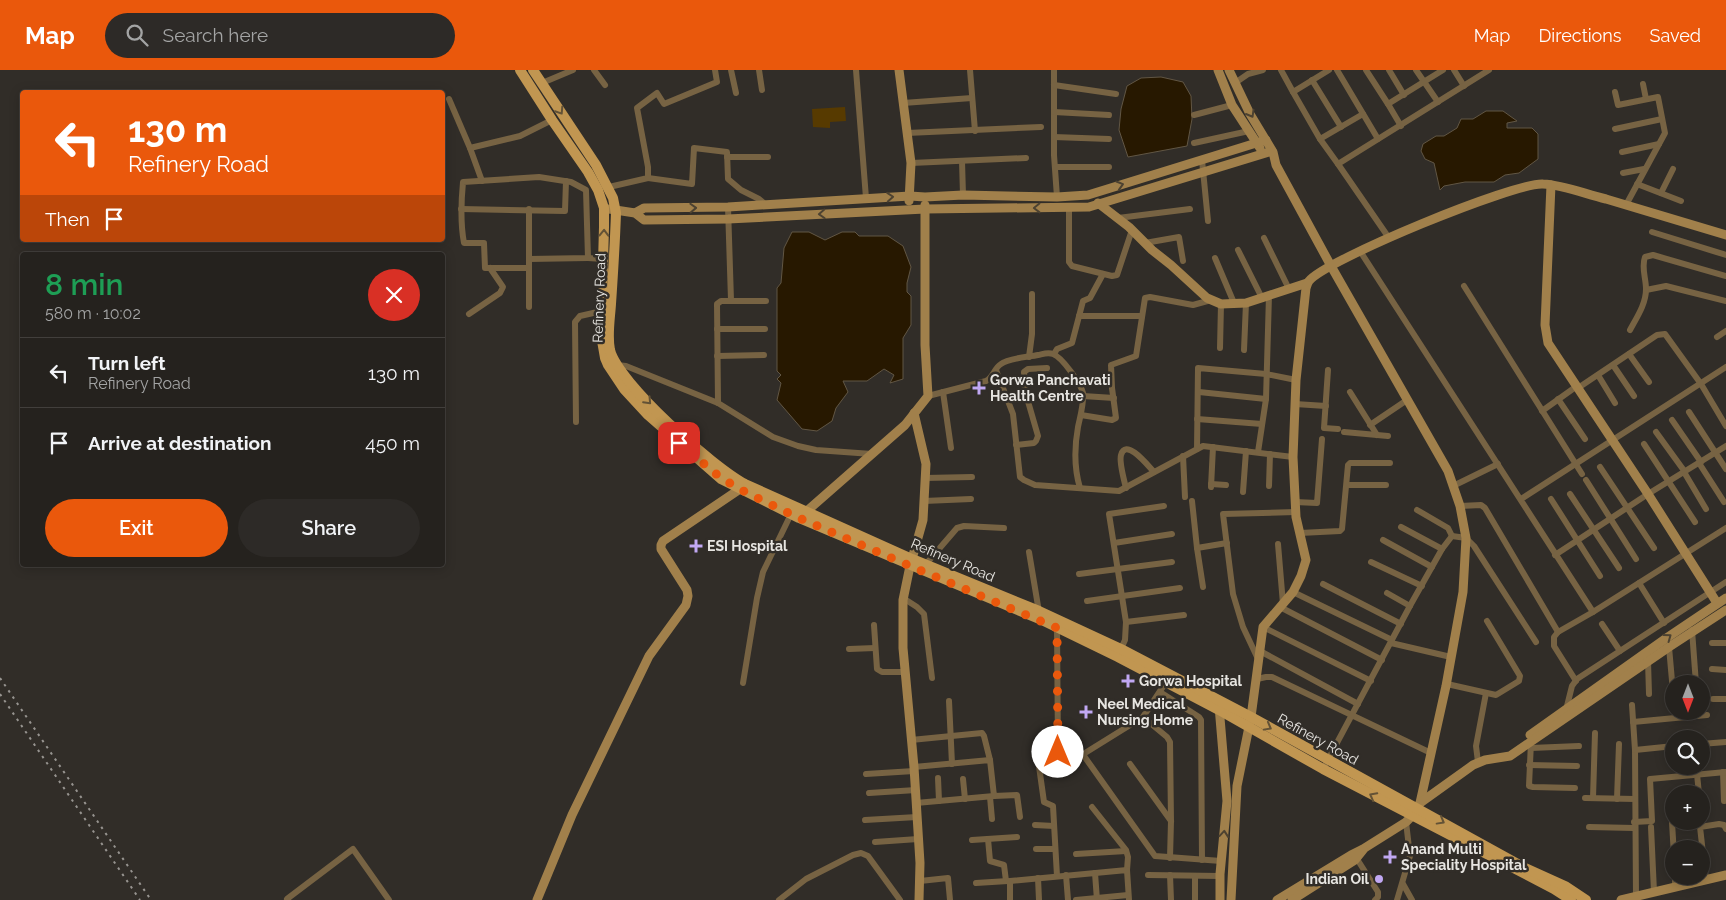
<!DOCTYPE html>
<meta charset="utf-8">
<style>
body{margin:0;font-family:Raleway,sans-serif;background:#2d2a27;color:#f1f3f6;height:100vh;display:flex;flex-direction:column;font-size:19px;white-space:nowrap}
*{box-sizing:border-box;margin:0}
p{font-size:16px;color:#a3a4a4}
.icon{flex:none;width:28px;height:28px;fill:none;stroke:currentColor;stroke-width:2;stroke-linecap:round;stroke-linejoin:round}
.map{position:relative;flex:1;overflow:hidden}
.details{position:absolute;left:20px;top:182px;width:425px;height:315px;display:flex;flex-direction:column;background:#25221e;border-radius:5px;box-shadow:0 2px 12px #0003,0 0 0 1px #423f3c}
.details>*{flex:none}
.top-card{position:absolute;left:20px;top:20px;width:425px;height:152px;border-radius:5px;box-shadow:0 2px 12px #0003,0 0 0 1px #423f3c;background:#ea580c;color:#fff;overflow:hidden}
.needle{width:32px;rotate:180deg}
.buttons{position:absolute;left:1665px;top:605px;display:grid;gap:10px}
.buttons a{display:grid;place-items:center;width:45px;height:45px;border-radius:50%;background:#25221e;box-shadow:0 2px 12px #0003,0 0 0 1px #423f3c;font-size:25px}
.pin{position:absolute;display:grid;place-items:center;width:42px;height:42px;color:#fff;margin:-21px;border-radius:10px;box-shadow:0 2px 8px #0006}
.me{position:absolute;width:55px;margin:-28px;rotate:0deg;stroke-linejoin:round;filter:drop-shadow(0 0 4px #0008)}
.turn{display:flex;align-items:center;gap:18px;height:105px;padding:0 25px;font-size:22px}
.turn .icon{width:65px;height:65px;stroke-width:2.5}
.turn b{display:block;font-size:35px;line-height:42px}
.then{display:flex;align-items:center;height:48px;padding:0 25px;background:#0003;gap:10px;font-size:19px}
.round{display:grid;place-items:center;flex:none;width:52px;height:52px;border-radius:26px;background:#2d2a27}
.head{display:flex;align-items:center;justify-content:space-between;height:85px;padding:0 25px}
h1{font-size:30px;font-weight:600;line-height:38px;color:#1e9e55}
.action{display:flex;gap:10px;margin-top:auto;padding:10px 25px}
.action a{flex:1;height:58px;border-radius:30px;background:#ea580c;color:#fff;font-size:20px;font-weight:600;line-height:58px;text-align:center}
.action a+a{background:#2d2a27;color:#f1f3f6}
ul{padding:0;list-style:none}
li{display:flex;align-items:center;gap:15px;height:70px;padding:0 25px;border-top:1px solid #423f3c}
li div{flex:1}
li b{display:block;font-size:19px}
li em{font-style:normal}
header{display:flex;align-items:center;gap:30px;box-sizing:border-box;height:70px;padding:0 25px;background:#ea580c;color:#fff}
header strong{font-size:24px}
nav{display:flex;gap:28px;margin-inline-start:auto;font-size:18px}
.search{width:350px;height:45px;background:#2d2a27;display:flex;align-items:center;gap:12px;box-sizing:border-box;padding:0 18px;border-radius:28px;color:#a3a4a4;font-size:19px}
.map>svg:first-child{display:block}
.green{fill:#573a00}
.water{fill:#271800;stroke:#615644}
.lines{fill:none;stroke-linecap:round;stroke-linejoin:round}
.street{stroke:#776343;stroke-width:6}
.secondary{stroke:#a1804b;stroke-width:9}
.primary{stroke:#c19651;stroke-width:10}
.rail{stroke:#979490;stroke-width:2;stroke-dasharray:2.5 5;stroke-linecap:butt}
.oneway{stroke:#635236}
.oneway2{stroke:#4d4231}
.route{stroke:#ea580c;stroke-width:9;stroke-dasharray:0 16.2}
.poi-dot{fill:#c1a8f3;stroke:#312d28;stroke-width:2}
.labels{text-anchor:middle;stroke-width:5;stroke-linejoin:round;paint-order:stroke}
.street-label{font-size:14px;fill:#e7e5e1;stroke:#312d28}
.poi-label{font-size:14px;font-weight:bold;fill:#e7e5e1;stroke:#312d28;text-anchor:start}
</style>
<header>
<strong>Map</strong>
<div class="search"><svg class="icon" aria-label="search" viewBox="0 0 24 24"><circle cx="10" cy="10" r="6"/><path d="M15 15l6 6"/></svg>Search here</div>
<nav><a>Map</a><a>Directions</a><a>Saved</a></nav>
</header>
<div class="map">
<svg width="1726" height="830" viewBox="0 0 1726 830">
<rect width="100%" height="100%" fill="#312d28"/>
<polygon class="green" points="845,37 846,51 830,52 830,58 813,57 812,39"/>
<g class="water">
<polygon points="1161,7 1183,12 1191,26 1192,49 1187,76 1128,87 1119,60 1121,39 1127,16 1141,8"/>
<polygon points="1486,41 1503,41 1517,51 1507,53 1507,58 1532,58 1538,64 1538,89 1519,103 1505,105 1494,112 1465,112 1444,116 1440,120 1434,93 1425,89 1421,81 1423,74 1436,66 1444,66 1457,58 1461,49 1473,49"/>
<polygon points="792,162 809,162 825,170 842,162 855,162 859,166 888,166 903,176 911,197 907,213 907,222 911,226 911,255 903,268 903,309 890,313 894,305 884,299 867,311 843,311 848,322 836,338 832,351 817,361 802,359 777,330 781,313 777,309 781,305 777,301 777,218 781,213 784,178"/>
</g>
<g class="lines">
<g class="street">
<polyline points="594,0 605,15"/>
<polyline points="731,0 736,23"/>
<polyline points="759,0 762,20"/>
<polyline points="856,0 866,128"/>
<polyline points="970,0 975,61"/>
<polyline points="1054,0 1054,85 1057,127"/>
<polyline points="1281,0 1293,22 1329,0"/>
<polyline points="1337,0 1378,69"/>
<polyline points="1366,0 1388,34 1401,56"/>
<polyline points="1389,0 1404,25"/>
<polyline points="1416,0 1438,32"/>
<polyline points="1454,0 1464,16"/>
<polyline points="1312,10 1341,57"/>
<polyline points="542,13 573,0"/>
<polyline points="1235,13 1248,4 1263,0"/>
<polyline points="1643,14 1646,29"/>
<polyline points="1054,15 1116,24"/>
<polyline points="1293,22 1320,69 1338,94"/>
<polyline points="1615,22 1618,35 1658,27 1665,63 1626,135"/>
<polyline points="449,29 470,78 520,66 552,50"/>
<polyline points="903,33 972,28"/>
<polyline points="1388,34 1443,0"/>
<polyline points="1054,42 1109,45"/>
<polyline points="1194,45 1232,35"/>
<polyline points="1615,59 1662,49"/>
<polyline points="907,63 1041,57"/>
<polyline points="1054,67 1109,69"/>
<polyline points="1320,69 1363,44"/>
<polyline points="1194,73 1249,61"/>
<polyline points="470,78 482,111"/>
<polyline points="1622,82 1659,74"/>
<polyline points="727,87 768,87"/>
<polyline points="1202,90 1208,151"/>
<polyline points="962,91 963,125"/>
<polyline points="911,93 1026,88"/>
<polyline points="1055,97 1109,97"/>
<polyline points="1623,103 1644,99"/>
<polyline points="648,108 692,114 694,78 727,82 728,109 741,120 759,129 766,135"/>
<polyline points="1637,114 1681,131"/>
<polyline points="609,117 648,108 648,97 637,38 657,23 664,34 717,12 715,0"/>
<polyline points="1661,123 1673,99"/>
<polyline points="728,137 731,230"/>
<polyline points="1069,137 1069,192 1072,196 1112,206 1117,205 1132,160"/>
<polyline points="461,139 565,141 566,111"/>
<polyline points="1118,148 1190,139"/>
<polyline points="1652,162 1726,185"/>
<polyline points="1264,168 1289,219"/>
<polyline points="1389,168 1338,94 1489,0"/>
<polyline points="1145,173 1179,167 1183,191"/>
<polyline points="1238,180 1262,228"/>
<polyline points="1360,181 1593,542"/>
<polyline points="588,188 603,189"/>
<polyline points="1215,188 1234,233"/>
<path d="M529,189L588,188L586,120L571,112L539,107L463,112C461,133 460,152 464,173H484L485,198H529"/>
<polyline points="1464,216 1582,404"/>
<polyline points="1646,220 1666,216 1726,231"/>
<polyline points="529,237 529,139"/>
<polyline points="469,244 500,223 503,217 490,198"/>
<polyline points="1079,246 1142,246"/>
<polyline points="717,259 765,259"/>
<path d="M1630,260C1637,247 1646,234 1646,219C1646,208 1641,197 1645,187L1653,185L1726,206"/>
<polyline points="1717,267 1726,261"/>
<polyline points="1220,278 1221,234"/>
<polyline points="1244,280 1246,233"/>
<polyline points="1054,284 1057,279 1072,273 1083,231 1090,228 1103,204"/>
<polyline points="1629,284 1649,312"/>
<polyline points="717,286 764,285"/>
<polyline points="1029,287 1032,264 1032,224"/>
<polyline points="617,295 626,296 718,333 773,367 798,376 816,380 872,384"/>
<polyline points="1613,295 1634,326"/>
<polyline points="996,300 1013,344 1020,407 1024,410 1035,415 1119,421 1203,376 1293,387"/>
<polyline points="1328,300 1324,358 1338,359"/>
<polyline points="1598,305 1615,333"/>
<polyline points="1578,318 1657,265 1665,264 1701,314 1726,356"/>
<polyline points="943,322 951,378"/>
<polyline points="1199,322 1266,329"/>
<polyline points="1350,322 1377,365"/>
<path d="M928,326L986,311C994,307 994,298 1001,294C1008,288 1029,287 1038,285C1043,284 1048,282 1053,284C1062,287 1081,314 1083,323C1084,334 1080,347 1078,357C1074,379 1074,398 1080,418"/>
<polyline points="1083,326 1114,328"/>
<polyline points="1558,329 1585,369"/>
<polyline points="718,333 717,234 721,231 766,231"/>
<polyline points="1295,334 1326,336"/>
<polyline points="1542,341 1577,316"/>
<polyline points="1689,342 1726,399"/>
<polyline points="1081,345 1112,350 1116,348 1112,318 1111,295 1136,286 1145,228 1150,227 1193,235 1211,230"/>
<polyline points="1197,349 1262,354"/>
<polyline points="1672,350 1701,392"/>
<polyline points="576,352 575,252 580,246 602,241"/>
<polyline points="1370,355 1407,330"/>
<polyline points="1344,362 1388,366"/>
<polyline points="1656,362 1685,402"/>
<polyline points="1644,374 1695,452"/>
<polyline points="1016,375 1034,373 1036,371 1038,366 1025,321 1024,302 1028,299 1047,298"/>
<polyline points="1197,379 1198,298 1266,304 1296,310"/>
<polyline points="1258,382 1266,329 1269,225"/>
<polyline points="1183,386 1185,427"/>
<polyline points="1699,393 1724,432"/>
<polyline points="1600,397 1654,478"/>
<polyline points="1684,402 1706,439"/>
<polyline points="925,408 972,407"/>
<polyline points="1586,410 1636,489"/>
<polyline points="1211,414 1226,415"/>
<polyline points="1347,415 1386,415"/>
<polyline points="1269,416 1270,384"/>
<polyline points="1453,416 1498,394"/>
<polyline points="1211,417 1213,377"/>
<path d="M1126,418C1124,410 1119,392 1121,385C1126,367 1149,397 1154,402"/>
<polyline points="1243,422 1246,381"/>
<polyline points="1570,424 1619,498"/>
<polyline points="1521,429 1726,297"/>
<polyline points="1551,429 1600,506"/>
<polyline points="924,431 971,429"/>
<polyline points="1192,431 1197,478 1227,473"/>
<polyline points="1295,432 1317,433 1322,369"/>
<polyline points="1460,436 1481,435 1485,438 1558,562"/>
<polyline points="1417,440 1448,458 1452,466"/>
<polyline points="1401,457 1442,479"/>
<polyline points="1300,463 1340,461 1342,459 1348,395 1350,393 1390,393"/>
<polyline points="1383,470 1432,497"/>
<polyline points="1114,473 1172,464"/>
<polyline points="1278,474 1283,534"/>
<polyline points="1197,478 1203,517"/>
<polyline points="1029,482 1039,542"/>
<polyline points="1555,485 1648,424 1726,376"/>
<polyline points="1371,492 1422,516"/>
<polyline points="926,494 957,458 964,456 1004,458"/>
<polyline points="1079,504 1172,492"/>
<polyline points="1639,513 1664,553"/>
<polyline points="1323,514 1401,554"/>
<polyline points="1293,522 1392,570"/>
<polyline points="1387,523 1410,536"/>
<polyline points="903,528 917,537 924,544 932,608"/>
<polyline points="1087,531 1180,518"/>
<polyline points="1280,537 1382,590"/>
<polyline points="1126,552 1184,545"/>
<polyline points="1602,554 1620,581"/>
<polyline points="874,555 877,599 882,602 905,602"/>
<polyline points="1263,557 1371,611"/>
<polyline points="1057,558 1058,682"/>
<polyline points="1692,560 1696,614"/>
<polyline points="1391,573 1451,587"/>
<polyline points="1712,573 1726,573"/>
<polyline points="1669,577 1673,622"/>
<polyline points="849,579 875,578"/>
<polyline points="1120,581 1125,570 1126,552 1109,444 1164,436"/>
<polyline points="1260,581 1358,634"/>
<polyline points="1258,589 1243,557 1233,524 1223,444 1296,442"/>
<polyline points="1648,591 1649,624"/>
<polyline points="1712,599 1726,600"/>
<polyline points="1257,609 1266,607 1272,607 1431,683"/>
<polyline points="1576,611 1554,576 1554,567 1558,562 1593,542 1726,458"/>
<polyline points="1166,612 1143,647 1085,683 1084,686 1155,786 1221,791"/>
<polyline points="743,613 757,528 763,502 792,442"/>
<polyline points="1447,614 1496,625 1519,611 1520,606 1487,551"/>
<polyline points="1160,622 1199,647 1201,650 1202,790"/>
<polyline points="1713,629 1726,629"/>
<polyline points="949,631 952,694"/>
<polyline points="1632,635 1635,680 1636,826"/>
<polyline points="1566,640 1572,616 1577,609 1726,512"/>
<polyline points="1143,647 1167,667 1170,672 1171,751 1170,788"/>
<polyline points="1633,652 1707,645"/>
<polyline points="911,670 982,663 984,666 990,690"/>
<polyline points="1531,672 1529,716 1533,717 1575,718"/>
<polyline points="1701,674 1726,672"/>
<polyline points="1531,678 1579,676"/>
<polyline points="1635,680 1674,676"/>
<polyline points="1037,682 1044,732 1053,736 1057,806"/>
<polyline points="1478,692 1476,676 1486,623"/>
<polyline points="1130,694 1171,751"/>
<polyline points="1529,695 1577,696"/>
<polyline points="914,697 990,690 994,726 1017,725 1020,747"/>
<polyline points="1323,699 1411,534 1442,479 1452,466 1466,468 1474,476 1536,572"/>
<polyline points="1723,702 1724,731"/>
<polyline points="866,704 914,701"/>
<polyline points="1697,704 1699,724"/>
<polyline points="938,708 939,731"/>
<polyline points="963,709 965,729"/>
<polyline points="869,723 916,720"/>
<polyline points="990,727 992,749"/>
<polyline points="1585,728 1635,729"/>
<polyline points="1593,728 1595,663"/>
<polyline points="1617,729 1619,674"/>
<polyline points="916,733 994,726"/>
<polyline points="1092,737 1126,780 1128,787 1127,800"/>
<polyline points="865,750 917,747"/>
<polyline points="1634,752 1652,751 1650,709 1726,702"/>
<polyline points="1672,752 1674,786"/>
<polyline points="1035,755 1054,756"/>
<polyline points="1589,757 1634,758"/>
<polyline points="1651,757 1654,822"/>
<polyline points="988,769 990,791 1004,795 1006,811"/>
<polyline points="972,770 1017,767"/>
<polyline points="875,772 918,769"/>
<polyline points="1036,779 1055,779"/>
<polyline points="1076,784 1126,781"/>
<polyline points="1357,789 1378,822 1378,827 1375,830"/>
<polyline points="1095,803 1097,830"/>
<polyline points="1066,805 1068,830"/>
<polyline points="1148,805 1220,806"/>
<polyline points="1170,805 1171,830"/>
<polyline points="1675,806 1675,817"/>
<polyline points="1038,808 1039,830"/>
<polyline points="1706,810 1700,757 1719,754 1724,755 1726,759"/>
<polyline points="920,811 948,808 950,830"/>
<polyline points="976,813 1008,811"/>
<polyline points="1403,814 1412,830"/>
<polyline points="288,830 287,829 353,779 389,830"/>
<polyline points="779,830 806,809 853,785 861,783 868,786 900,830"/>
<polyline points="1010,830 1010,811 1127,800 1129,830"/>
<polyline points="1076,830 1128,825"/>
<polyline points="1195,830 1195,806"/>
<polyline points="1397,830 1410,786 1406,752"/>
</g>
<g class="secondary">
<polyline points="899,0 911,93 909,131"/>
<polyline points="1218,0 1232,35 1260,78"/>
<polyline points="1229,0 1250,44 1273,82 1276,95 1331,196 1448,401 1460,436 1466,468 1463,522 1446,616 1420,733 1412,746 1406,752 1363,779 1351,785 1277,830"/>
<polyline points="1551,115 1545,255 1548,273 1648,424 1717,533"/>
<polyline points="1098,133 1129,157 1152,180 1171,195 1207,228 1221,234 1246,233 1307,213"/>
<polyline points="609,139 635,143 644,150 728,149 925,139 1089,137 1272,81"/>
<polyline points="635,143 644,138 728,137 910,126 925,127 963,125 1057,127 1088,125 1266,70"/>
<polyline points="914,343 926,394 923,450 910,496 903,530 903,578 914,697 920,793 919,830"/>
<polyline points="807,441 905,355 928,326 925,275 925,135"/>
<polyline points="1219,636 1227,731 1220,804 1220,830"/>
<polyline points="1530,665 1668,567 1726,528"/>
<polyline points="1420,733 1473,695 1485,690 1510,686 1669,577 1726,540"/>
<polyline points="537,830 572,745 649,586 686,535 688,526 687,520 661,479 661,475 663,471 740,419 745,414"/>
<path d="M1231,830L1237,716L1251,647L1263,557L1293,522L1301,506L1306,490L1296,447L1293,387L1296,310L1306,218C1307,216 1307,214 1309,211C1325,190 1515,112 1543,114C1564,115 1585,124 1606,129C1646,141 1686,153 1726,165"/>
<polyline points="1292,830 1355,790 1363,780"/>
<polyline points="1621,830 1726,805"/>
</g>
<g class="primary">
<polyline points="520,0 552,50 588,102 598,120 604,138 604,157 601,265 605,288 608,295 624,319 648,345 721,409 799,448 1044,551 1118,587 1219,640 1323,699 1554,819 1571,830"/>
<path d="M533,0L596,95L613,128L616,143C615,173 613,204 611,234C610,249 607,266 610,280C618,313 714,398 745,414L912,489L1039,541L1121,579L1251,647L1523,797L1565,816L1586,830"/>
</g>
<g class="rail">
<polyline points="0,608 151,830"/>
<polyline points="0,624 140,830"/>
</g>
</g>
<defs><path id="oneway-chevron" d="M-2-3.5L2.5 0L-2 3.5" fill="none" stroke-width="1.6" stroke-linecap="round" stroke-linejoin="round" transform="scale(1.25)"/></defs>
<g class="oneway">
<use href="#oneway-chevron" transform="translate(560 41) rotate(57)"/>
<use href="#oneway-chevron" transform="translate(604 163) rotate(-89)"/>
<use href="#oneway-chevron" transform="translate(648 331) rotate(47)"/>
<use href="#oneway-chevron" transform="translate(1268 657) rotate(29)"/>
<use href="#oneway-chevron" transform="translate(1373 726) rotate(-152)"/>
<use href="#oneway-chevron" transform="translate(1441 751) rotate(29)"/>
</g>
<g class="oneway2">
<use href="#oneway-chevron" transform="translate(1251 44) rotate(60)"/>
<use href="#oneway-chevron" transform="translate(1120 115) rotate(-17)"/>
<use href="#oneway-chevron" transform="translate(890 127) rotate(-4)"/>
<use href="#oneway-chevron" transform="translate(693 138) rotate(-2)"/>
<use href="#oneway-chevron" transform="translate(1037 138) rotate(179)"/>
<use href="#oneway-chevron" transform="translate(822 144) rotate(177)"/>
<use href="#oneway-chevron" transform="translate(1668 567) rotate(-36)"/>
<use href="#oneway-chevron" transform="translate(1224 764) rotate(-85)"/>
</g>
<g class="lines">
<polyline class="route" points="679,373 721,408 747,423 799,448 910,496 1057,558 1058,682"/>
</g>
<g class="poi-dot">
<path d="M976.5 310.5h5v5h5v5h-5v5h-5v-5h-5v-5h5z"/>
<path d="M693.5 468.5h5v5h5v5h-5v5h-5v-5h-5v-5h5z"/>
<path d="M1125.5 603.5h5v5h5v5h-5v5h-5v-5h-5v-5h5z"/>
<path d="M1083.5 634.5h5v5h5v5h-5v5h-5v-5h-5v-5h5z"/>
<path d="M1387.5 779.5h5v5h5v5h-5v5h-5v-5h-5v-5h5z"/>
<circle cx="1379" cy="809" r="5"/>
</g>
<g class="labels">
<g class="street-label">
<text transform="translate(599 228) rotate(-88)" y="5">Refinery Road</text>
<text transform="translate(953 490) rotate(23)" y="5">Refinery Road</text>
<text transform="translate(1318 669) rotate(29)" y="5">Refinery Road</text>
</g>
<g class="poi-label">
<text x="990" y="315">Gorwa Panchavati<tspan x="990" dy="16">Health Centre</tspan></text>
<text x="707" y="481">ESI Hospital</text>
<text x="1139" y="616">Gorwa Hospital</text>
<text x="1097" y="639">Neel Medical<tspan x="1097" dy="16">Nursing Home</tspan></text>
<text x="1401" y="784">Anand Multi<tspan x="1401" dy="16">Speciality Hospital</tspan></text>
<text x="1369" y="814" text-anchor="end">Indian Oil</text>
</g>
</g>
</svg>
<div class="buttons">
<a><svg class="needle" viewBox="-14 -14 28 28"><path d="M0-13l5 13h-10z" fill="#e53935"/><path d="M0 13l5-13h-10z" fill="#a3a4a4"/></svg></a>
<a><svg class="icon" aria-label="search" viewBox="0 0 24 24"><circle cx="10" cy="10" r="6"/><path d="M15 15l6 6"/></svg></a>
<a>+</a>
<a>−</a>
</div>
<div class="pin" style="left:679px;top:373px;background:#d93025"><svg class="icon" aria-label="arrive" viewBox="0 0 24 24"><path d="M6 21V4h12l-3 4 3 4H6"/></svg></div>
<svg class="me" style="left:1058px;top:682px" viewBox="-20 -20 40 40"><circle r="19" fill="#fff"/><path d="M0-13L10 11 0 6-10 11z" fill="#ea580c"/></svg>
<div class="top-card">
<div class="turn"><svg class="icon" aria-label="left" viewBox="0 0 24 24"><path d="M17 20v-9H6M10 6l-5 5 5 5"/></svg><div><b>130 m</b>Refinery Road</div></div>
<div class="then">Then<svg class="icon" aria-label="arrive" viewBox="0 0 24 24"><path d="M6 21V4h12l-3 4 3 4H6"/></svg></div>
</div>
<section class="details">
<div class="head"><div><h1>8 min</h1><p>580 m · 10:02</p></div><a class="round" style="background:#d93025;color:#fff"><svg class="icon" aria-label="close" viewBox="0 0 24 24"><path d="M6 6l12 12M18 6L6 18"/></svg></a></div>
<ul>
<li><svg class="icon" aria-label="left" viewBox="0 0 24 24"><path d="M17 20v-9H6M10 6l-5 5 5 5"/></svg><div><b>Turn left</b><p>Refinery Road</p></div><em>130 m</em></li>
<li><svg class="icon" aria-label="arrive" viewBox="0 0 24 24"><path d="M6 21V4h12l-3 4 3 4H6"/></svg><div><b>Arrive at destination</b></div><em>450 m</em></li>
</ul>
<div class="action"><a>Exit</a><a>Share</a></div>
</section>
</div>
